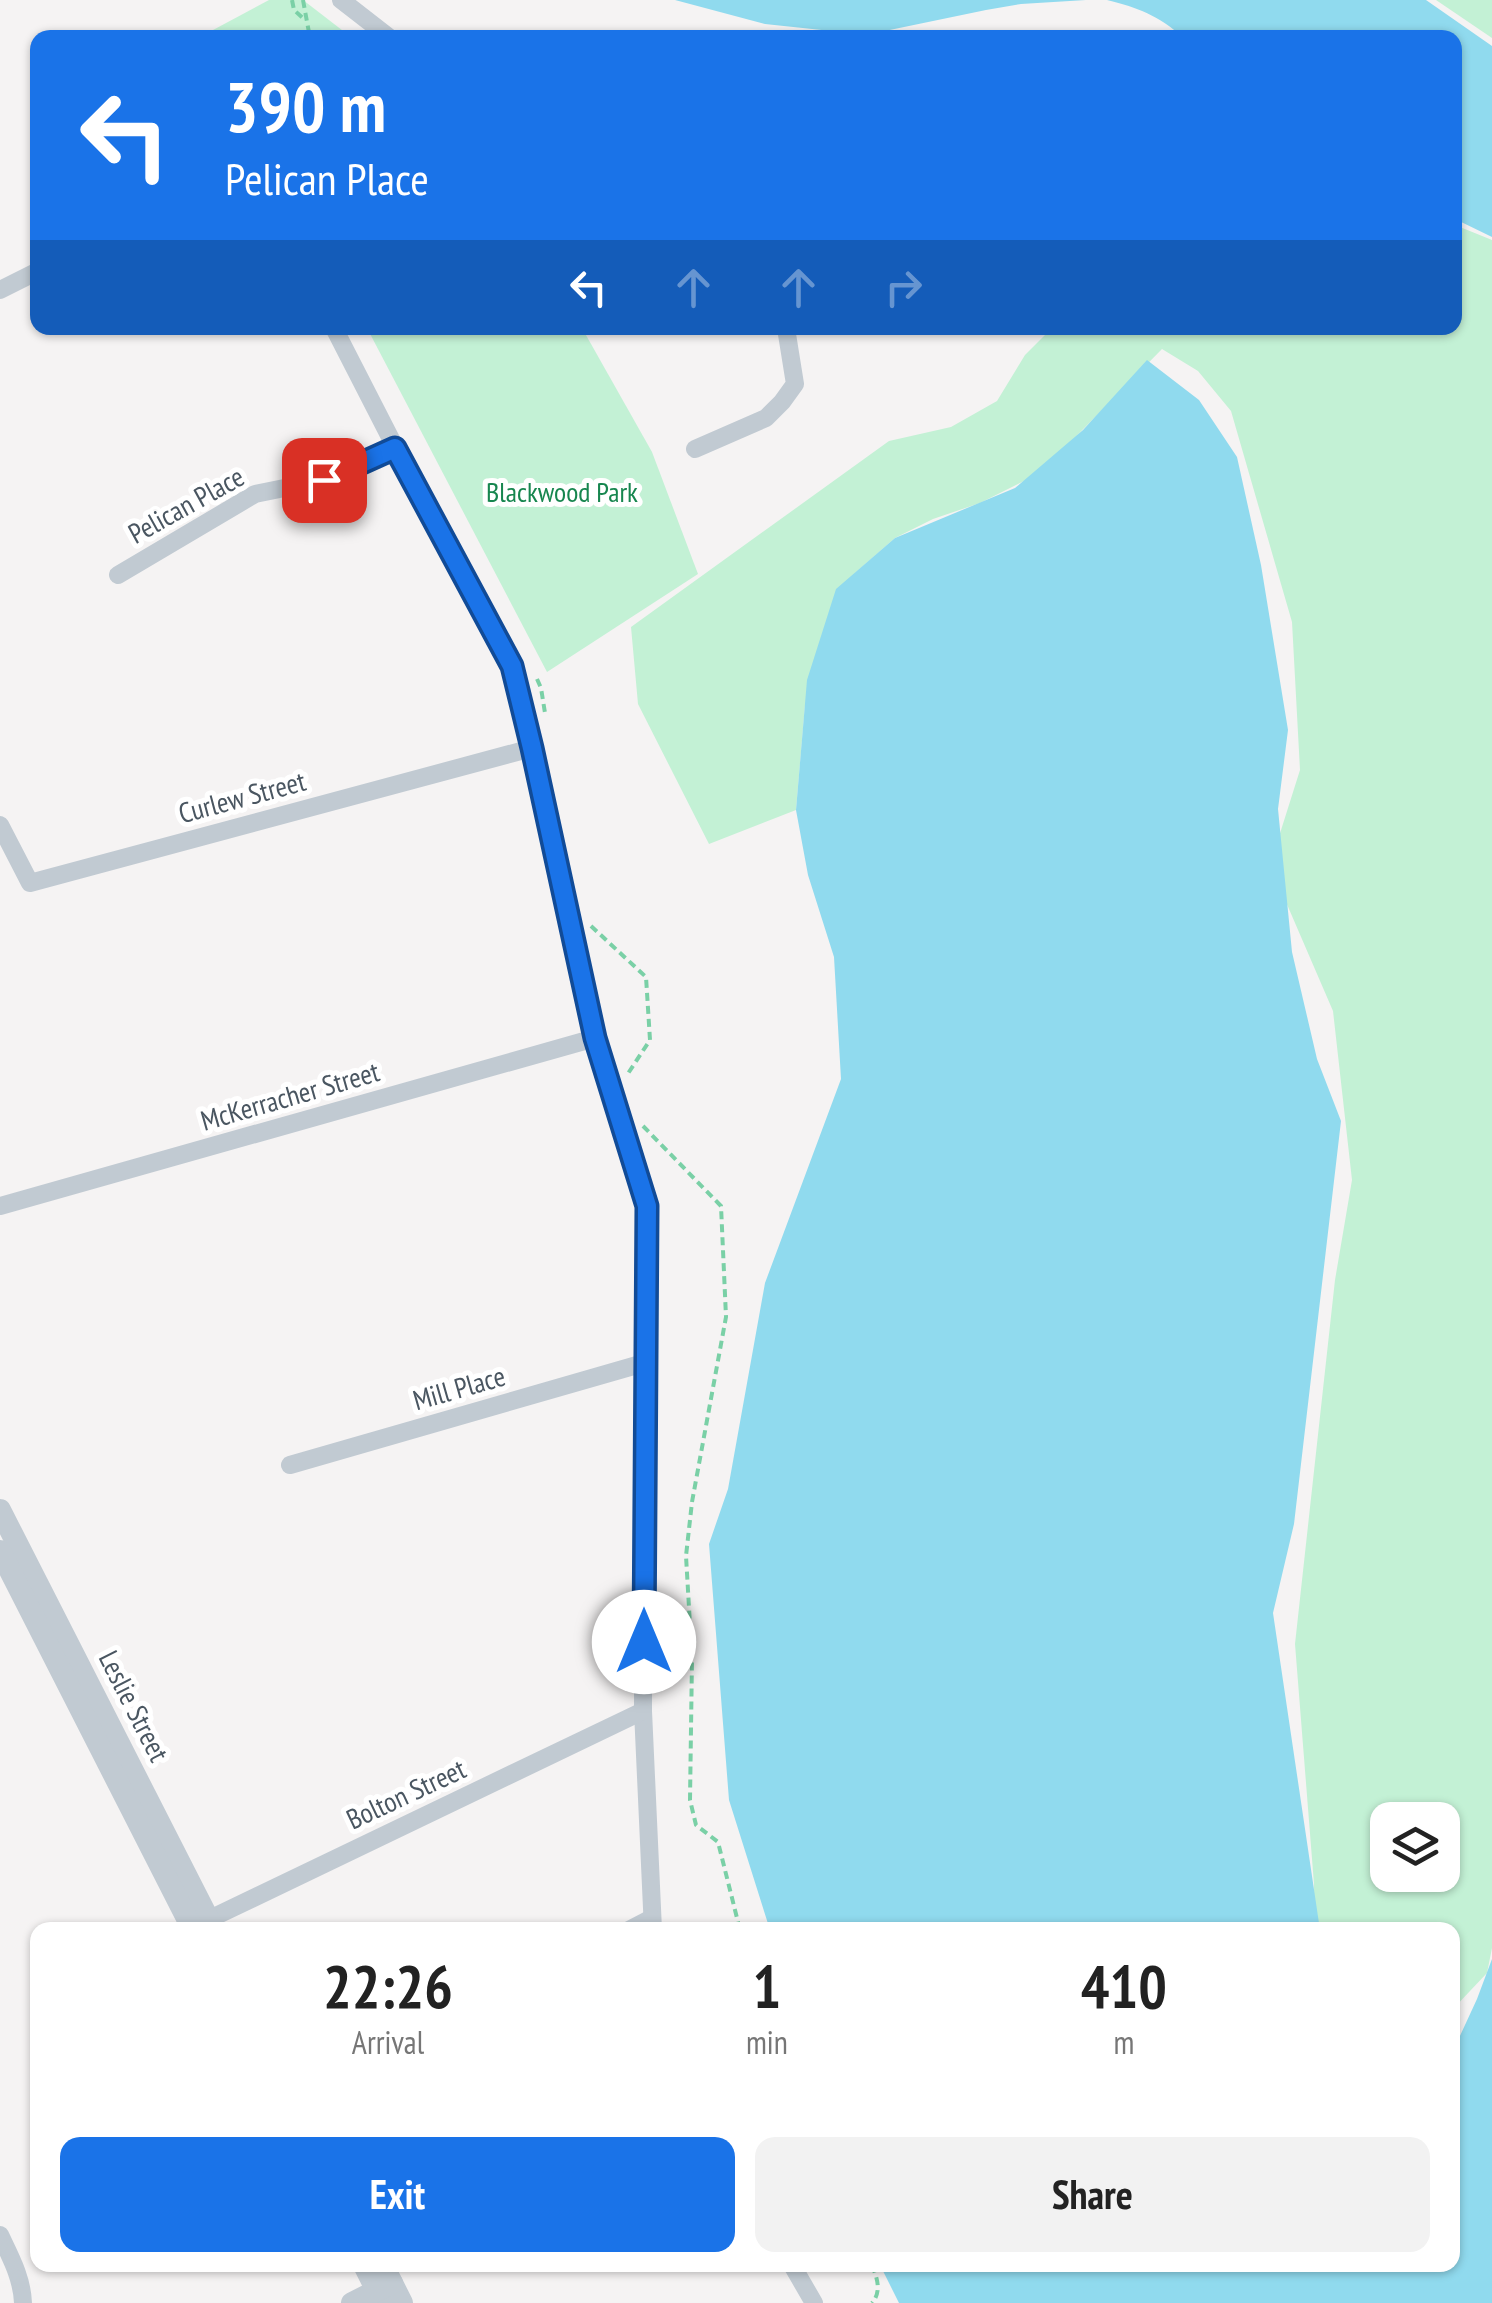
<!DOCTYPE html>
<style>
body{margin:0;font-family:"PT Sans Narrow",sans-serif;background:#f2f2f2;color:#222;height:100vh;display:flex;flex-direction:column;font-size:38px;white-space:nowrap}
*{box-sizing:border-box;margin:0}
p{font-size:32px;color:#767676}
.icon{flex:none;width:55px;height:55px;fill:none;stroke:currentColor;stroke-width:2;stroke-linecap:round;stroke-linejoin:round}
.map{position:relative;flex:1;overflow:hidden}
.drawer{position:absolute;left:30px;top:1922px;width:1430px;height:350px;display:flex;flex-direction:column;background:#fff;border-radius:20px;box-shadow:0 2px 8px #0004}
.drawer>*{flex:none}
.guide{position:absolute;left:30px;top:30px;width:1432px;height:305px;border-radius:20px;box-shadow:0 2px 8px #0004;background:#1a73e8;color:#fff;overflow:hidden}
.fabs{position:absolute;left:1370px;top:1802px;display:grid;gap:20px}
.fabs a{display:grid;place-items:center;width:90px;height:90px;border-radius:20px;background:#fff;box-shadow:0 2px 8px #0004;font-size:50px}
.pin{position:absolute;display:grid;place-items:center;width:85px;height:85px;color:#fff;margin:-42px;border-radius:20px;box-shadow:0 5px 15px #0006}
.me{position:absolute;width:110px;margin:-55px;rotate:0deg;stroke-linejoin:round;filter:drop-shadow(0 0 8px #0008)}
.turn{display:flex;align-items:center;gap:35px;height:210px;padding:0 30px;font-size:45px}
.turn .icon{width:130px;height:130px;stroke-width:2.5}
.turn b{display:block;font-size:70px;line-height:85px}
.lanes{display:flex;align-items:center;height:95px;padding:0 30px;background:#0003;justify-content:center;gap:50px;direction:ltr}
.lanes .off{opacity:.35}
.eta{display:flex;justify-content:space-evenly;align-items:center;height:170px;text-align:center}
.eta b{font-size:60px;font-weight:700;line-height:70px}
.cta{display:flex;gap:20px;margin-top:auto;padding:20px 30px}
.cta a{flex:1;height:115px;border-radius:20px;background:#1a73e8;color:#fff;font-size:40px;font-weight:700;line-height:115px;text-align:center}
.cta a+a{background:#f2f2f2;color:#222}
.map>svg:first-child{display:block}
.green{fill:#c3f1d5;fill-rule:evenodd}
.water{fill:#90daee}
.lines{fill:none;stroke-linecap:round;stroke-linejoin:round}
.path{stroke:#7ad0a6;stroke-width:4;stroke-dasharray:8 5;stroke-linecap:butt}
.minor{stroke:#c1cad2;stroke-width:18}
.tertiary{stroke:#c1cad2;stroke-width:22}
.route-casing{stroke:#114b97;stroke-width:25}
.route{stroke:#1a73e8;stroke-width:18}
.labels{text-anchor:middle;stroke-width:10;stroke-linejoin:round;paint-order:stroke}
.park-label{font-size:28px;fill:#17864f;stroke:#fff}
.street-label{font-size:28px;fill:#4a5661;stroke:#fff}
</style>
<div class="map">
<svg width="1492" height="2303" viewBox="0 0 1492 2303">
<rect width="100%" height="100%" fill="#f5f3f3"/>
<g class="green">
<polygon points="269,0 303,0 351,37 216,37 213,30"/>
<polygon points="1436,0 1492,0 1492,38"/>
<path d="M1455,225L1492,240V1948L1487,1973L1453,2009L1452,1930H1314V1884L1295,1644L1335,1280L1352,1180L1333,1011L1270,865L1300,770L1292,622L1231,411L1198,371L1162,349L1040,473L980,503L933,519L895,538L855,573L805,705L796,810L709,844L638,704L631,627L889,441L951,427L997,401L1025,355L1052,328H1455ZM1388,1820H1442V1875H1388Z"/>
<polygon points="367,328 582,328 652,452 698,574 547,672"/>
</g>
<g class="water">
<polygon points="675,0 1086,0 1021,4 986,10 880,32 831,31 765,24"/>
<path d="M1107,0H1426L1492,46V237L1455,219V38L1183,37C1157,15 1139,8 1107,0Z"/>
<polygon points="1147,360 1199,400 1237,457 1261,565 1288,730 1278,809 1292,952 1317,1059 1341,1121 1294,1524 1273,1613 1320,1930 770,1930 729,1800 709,1544 728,1489 765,1283 841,1079 834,957 808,875 796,810 807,680 836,589 895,538 1015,488 1083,430"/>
<polygon points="1492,1959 1492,2303 899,2303 880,2265 1452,2265 1453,2051 1477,1999"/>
</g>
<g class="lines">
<g class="path">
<polyline points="292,0 294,10 305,20"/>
<polyline points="303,0 310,38"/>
<polyline points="537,679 541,688 545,713"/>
<polyline points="591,926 646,977 650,1040 627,1075"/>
<polyline points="643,1126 721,1206 726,1317 692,1502 686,1556 692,1659 690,1800 696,1825 718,1842 740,1930"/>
<path d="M872,2265C877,2278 882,2291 872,2303"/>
</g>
<g class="minor">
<polyline points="341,0 390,38"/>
<polyline points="0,290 38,271"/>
<polyline points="334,328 395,447 512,666 532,748 595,1038 647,1206 644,1363 643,1711 653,1930"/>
<polyline points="695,449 766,418 782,402 795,384 786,328"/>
<polyline points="118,575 255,494 324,480 395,447"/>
<polyline points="0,825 30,883 532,748"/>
<polyline points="0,1206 595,1038"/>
<polyline points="290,1465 644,1363"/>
<polyline points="197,1925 643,1711"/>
<polyline points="629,1930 652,1918"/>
<path d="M0,2235C11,2258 22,2278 23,2303"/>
<polyline points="792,2265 814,2303"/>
</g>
<g class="tertiary">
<polyline points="0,1510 214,1930"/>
<polyline points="0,1551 193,1930"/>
<polyline points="364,2265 383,2303"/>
<polyline points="383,2265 402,2303"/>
<polyline points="352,2303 392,2283"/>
</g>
</g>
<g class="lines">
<defs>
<polyline id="route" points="324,480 395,448 512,666 532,748 595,1038 647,1206 644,1642"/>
</defs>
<use href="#route" class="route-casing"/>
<use href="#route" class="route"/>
</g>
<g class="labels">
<g class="park-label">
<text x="562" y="502">Blackwood Park</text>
</g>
<g class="street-label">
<text transform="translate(186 505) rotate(-29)" y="10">Pelican Place</text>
<text transform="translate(242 797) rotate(-15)" y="10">Curlew Street</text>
<text transform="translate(290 1096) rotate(-16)" y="10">McKerracher Street</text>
<text transform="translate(459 1388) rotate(-16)" y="10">Mill Place</text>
<text transform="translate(134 1706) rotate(63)" y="10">Leslie Street</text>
<text transform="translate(406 1794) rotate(-25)" y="10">Bolton Street</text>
</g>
</g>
</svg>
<div class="fabs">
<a><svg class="icon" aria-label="layers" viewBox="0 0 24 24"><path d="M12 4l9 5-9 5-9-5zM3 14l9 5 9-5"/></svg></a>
</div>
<div class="pin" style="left:324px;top:480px;background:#d93025"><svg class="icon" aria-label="arrive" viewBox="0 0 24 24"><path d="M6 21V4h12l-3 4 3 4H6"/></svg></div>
<svg class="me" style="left:644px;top:1642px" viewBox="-20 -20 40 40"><circle r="19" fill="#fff"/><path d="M0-13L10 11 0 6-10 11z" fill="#1a73e8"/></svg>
<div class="guide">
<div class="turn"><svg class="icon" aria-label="left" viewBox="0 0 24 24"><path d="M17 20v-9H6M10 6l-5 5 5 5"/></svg><div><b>390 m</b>Pelican Place</div></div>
<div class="lanes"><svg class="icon" aria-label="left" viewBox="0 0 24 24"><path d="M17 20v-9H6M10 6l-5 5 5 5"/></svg><svg class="icon off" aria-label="ahead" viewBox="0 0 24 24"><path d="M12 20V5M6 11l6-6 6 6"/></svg><svg class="icon off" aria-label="ahead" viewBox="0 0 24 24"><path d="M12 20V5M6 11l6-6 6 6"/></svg><svg class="icon off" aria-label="right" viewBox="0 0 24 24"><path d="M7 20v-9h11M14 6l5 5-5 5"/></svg></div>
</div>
<section class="drawer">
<div class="eta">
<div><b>22:26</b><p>Arrival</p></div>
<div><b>1</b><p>min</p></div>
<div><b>410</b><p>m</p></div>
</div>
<div class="cta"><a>Exit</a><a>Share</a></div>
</section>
</div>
